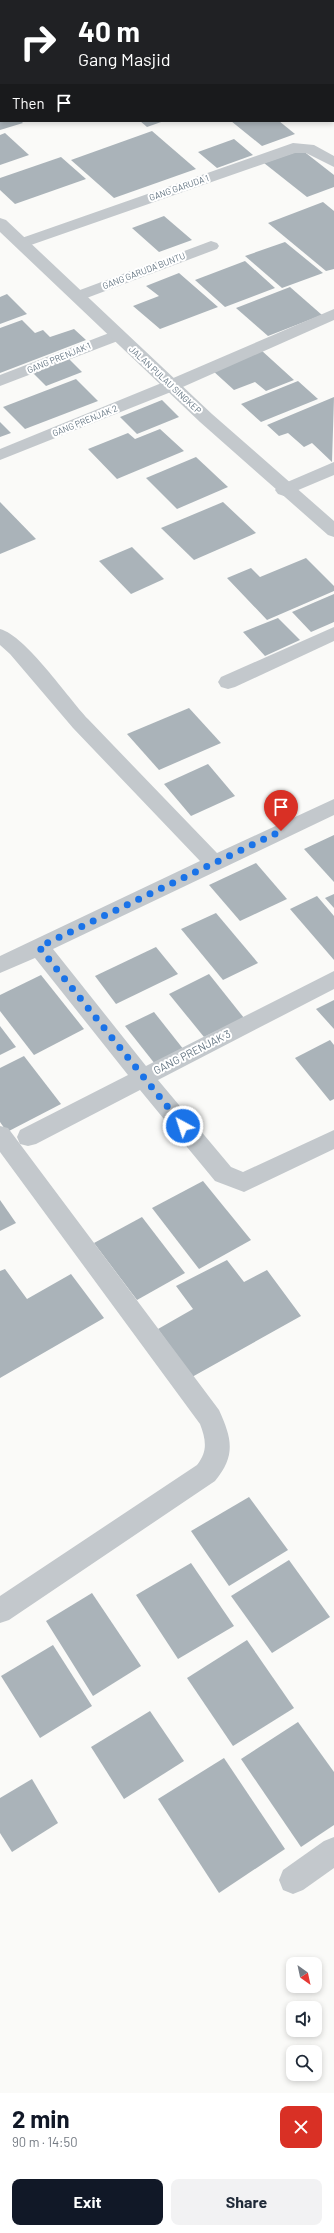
<!DOCTYPE html>
<meta charset="utf-8">
<style>
body{margin:0;font-family:Barlow,sans-serif;background:#f2f2f3;color:#1f2937;height:100vh;display:flex;flex-direction:column;font-size:15px;white-space:nowrap}
*{box-sizing:border-box;margin:0}
p{font-size:13px;color:#747a83}
.icon{flex:none;width:22px;height:22px;fill:none;stroke:currentColor;stroke-width:2;stroke-linecap:round;stroke-linejoin:round}
.map{position:relative;height:2093px;overflow:hidden}
.sheet{display:flex;flex-direction:column;background:#fff;flex:1}
.sheet>*{flex:none}
.guide{position:absolute;left:0px;top:0px;width:334px;height:122px;box-shadow:0 2px 6px #0003;background:#202124;color:#fff;overflow:hidden}
.needle{width:26px;rotate:147deg}
.buttons{position:absolute;left:286px;top:1957px;display:grid;gap:8px}
.buttons a{display:grid;place-items:center;width:36px;height:36px;border-radius:8px;background:#fff;box-shadow:0 2px 6px #0003;font-size:20px}
.pin{position:absolute;display:grid;place-items:center;width:34px;height:34px;color:#fff;margin:-41px -17px;border-radius:50% 50% 50% 0;rotate:-45deg;box-shadow:0 0 4px #0007}
.pin .icon{rotate:45deg}
.me{position:absolute;width:44px;margin:-22px;rotate:320deg;stroke-linejoin:round;filter:drop-shadow(0 0 3px #0008)}
.turn{display:flex;align-items:center;gap:14px;height:84px;padding:0 12px;font-size:18px}
.turn .icon{width:52px;height:52px;stroke-width:2.5}
.turn b{display:block;font-size:28px;line-height:34px}
.then{display:flex;align-items:center;height:38px;padding:0 12px;background:#0003;gap:8px;font-size:15px}
.round{display:grid;place-items:center;flex:none;width:42px;height:42px;border-radius:8px;background:#f2f2f3}
.head{display:flex;align-items:center;justify-content:space-between;height:68px;padding:0 12px}
h1{font-size:24px;font-weight:700;line-height:30px;color:#111827}
.action{display:flex;gap:8px;margin-top:auto;padding:8px 12px}
.action a{flex:1;height:46px;border-radius:8px;background:#111827;color:#fff;font-size:16px;font-weight:700;line-height:46px;text-align:center}
.action a+a{background:#f2f2f3;color:#1f2937}
.map>svg:first-child{display:block}
.building{fill:#aab3b9}
.lines{fill:none;stroke-linecap:round;stroke-linejoin:round}
.minor{fill:#c3c8cc;fill-rule:evenodd}
.tertiary{fill:#c3c8cc;fill-rule:evenodd}
.route{stroke:#1a73e8;stroke-width:7;stroke-dasharray:0 12.6}
.labels{text-anchor:middle;stroke-width:4;stroke-linejoin:round;paint-order:stroke}
.far-street-label{font-size:9px;fill:#657683;stroke:#fff}
.street-label{font-size:11px;fill:#657683;stroke:#fff}
</style>
<div class="map">
<svg width="334" height="2093" viewBox="0 0 334 2093">
<rect width="100%" height="100%" fill="#fafaf8"/>
<g class="building">
<polygon points="0,121 21,121 23,123 0,130"/>
<polygon points="140,121 164,121 147,127"/>
<polygon points="231,121 279,121 295,134 262,146"/>
<polygon points="152,131 196,169 114,198 71,160"/>
<polygon points="5,133 29,155 0,165 0,135"/>
<polygon points="234,139 253,155 217,168 198,152"/>
<polygon points="302,150 334,175 334,187 307,197 264,163"/>
<polygon points="61,157 86,179 15,204 0,190 0,178"/>
<polygon points="323,202 334,211 334,269 326,271 268,223"/>
<polygon points="164,216 192,240 159,252 132,228"/>
<polygon points="285,242 323,273 282,288 245,256"/>
<polygon points="245,261 275,288 225,307 195,280"/>
<polygon points="179,273 218,307 160,329 133,306 159,296 146,286"/>
<polygon points="290,287 322,315 268,336 236,308"/>
<polygon points="7,294 27,314 0,324 0,297"/>
<polygon points="22,320 35,333 43,330 50,337 74,329 86,340 0,373 0,328"/>
<polygon points="261,350 294,380 266,391 255,382 234,390 212,370"/>
<polygon points="68,358 82,372 46,386 32,372"/>
<polygon points="76,379 98,401 25,429 3,407"/>
<polygon points="298,381 318,399 261,422 241,404"/>
<polygon points="334,397 332,462 312,443 304,447 288,433 279,436 267,425"/>
<polygon points="162,400 179,417 137,434 120,417"/>
<polygon points="0,422 11,433 0,437"/>
<polygon points="160,429 184,451 117,479 88,449 128,433 135,439"/>
<polygon points="196,457 228,487 177,509 146,478"/>
<polygon points="0,502 36,539 0,554"/>
<polygon points="223,502 256,533 194,560 161,528"/>
<polygon points="132,547 164,579 131,594 99,561"/>
<polygon points="306,558 334,586 334,591 267,620 227,578 251,568 260,577"/>
<polygon points="334,594 334,622 311,632 292,612"/>
<polygon points="278,618 300,640 265,656 243,632"/>
<polygon points="189,708 221,743 159,770 127,734"/>
<polygon points="208,764 235,796 191,816 164,784"/>
<polygon points="334,835 334,882 304,849"/>
<polygon points="256,863 287,899 240,921 209,885"/>
<polygon points="334,894 334,908 325,898"/>
<polygon points="317,896 334,916 334,960 290,909"/>
<polygon points="216,913 258,963 223,980 181,929"/>
<polygon points="156,947 178,974 116,1004 95,976"/>
<polygon points="209,974 244,1018 204,1037 169,994"/>
<polygon points="41,975 84,1029 34,1055 0,1011 0,995"/>
<polygon points="334,1000 334,1029 316,1009"/>
<polygon points="154,1012 184,1050 155,1064 125,1026"/>
<polygon points="0,1026 16,1047 0,1055"/>
<polygon points="330,1040 334,1045 334,1099 330,1101 295,1058"/>
<polygon points="24,1056 61,1104 7,1132 0,1122 0,1068"/>
<polygon points="203,1181 251,1240 199,1269 152,1208"/>
<polygon points="0,1200 16,1223 0,1231"/>
<polygon points="142,1217 185,1273 137,1300 94,1243"/>
<polygon points="227,1260 244,1282 267,1270 301,1316 192,1377 158,1329 193,1309 176,1286"/>
<polygon points="5,1269 27,1299 71,1274 104,1318 0,1378 0,1271"/>
<polygon points="249,1497 288,1550 229,1586 191,1531"/>
<polygon points="289,1560 330,1617 272,1653 231,1596"/>
<polygon points="191,1563 234,1626 178,1659 136,1595"/>
<polygon points="92,1593 141,1666 93,1696 46,1621"/>
<polygon points="247,1640 294,1708 233,1746 187,1678"/>
<polygon points="53,1645 92,1706 40,1738 1,1676"/>
<polygon points="150,1711 184,1761 124,1799 91,1747"/>
<polygon points="298,1722 334,1772 334,1825 301,1847 241,1759"/>
<polygon points="224,1758 285,1849 219,1893 158,1799"/>
<polygon points="32,1779 58,1823 12,1852 0,1833 0,1798"/>
</g>
<g class="lines">
<g class="minor">
<rect x="0" y="86" width="1" height="8"/>
<polygon points="293,143 314,145 334,156 334,167 306,153 295,153 28,246 16,246 14,243 16,240"/>
<polygon points="211,241 217,243 219,246 217,249 84,299 72,299 70,296 72,293"/>
<polygon points="334,309 334,320 176,390 0,460 0,449 164,382"/>
<polygon points="117,330 123,331 125,335 123,339 0,386 0,375"/>
<polygon points="334,462 334,475 284,496 278,494 275,490 278,486"/>
<polygon points="334,627 334,641 235,687 228,689 221,687 218,682 221,677"/>
<path d="M0,629C26,636 68,698 88,719C131,764 174,808 217,853L334,799V815L53,949L146,1066L334,971V989L158,1080L231,1167L243,1172L334,1130V1149L244,1192L215,1181L140,1090L36,1144L28,1146L20,1144L17,1137L20,1130L128,1075L35,958L0,973V956L200,861L73,728L10,654L0,645Z"/>
<path d="M0,1126L8,1128L219,1410C232,1439 236,1455 215,1481L9,1620L0,1623V1596L197,1465C208,1451 206,1440 200,1424L0,1152Z"/>
<polygon points="334,1837 334,1868 303,1890 293,1894 283,1890 279,1880 283,1870 324,1841"/>
</g>
<polygon class="tertiary" points="0,218 6,220 212,414 334,521 334,537 328,535 200,422 0,232"/>
</g>
<g class="lines">
<polyline class="route" points="183,1126 39,947 281,831"/>
</g>
<g class="labels">
<g class="far-street-label">
<text transform="translate(179 188) rotate(-19)" y="3">GANG GARUDA 1</text>
<text transform="translate(144 271) rotate(-21)" y="3">GANG GARUDA BUNTU</text>
<text transform="translate(59 358) rotate(-22)" y="3">GANG PRENJAK 1</text>
<text transform="translate(165 380) rotate(43)" y="3">JALAN PULAU SINGKEP</text>
<text transform="translate(85 421) rotate(-22)" y="3">GANG PRENJAK 2</text>
</g>
<g class="street-label">
<text transform="translate(192 1052) rotate(-27)" y="4">GANG PRENJAK 3</text>
</g>
</g>
</svg>
<div class="buttons">
<a><svg class="needle" viewBox="-14 -14 28 28"><path d="M0-13l5 13h-10z" fill="#e53935"/><path d="M0 13l5-13h-10z" fill="#747a83"/></svg></a>
<a><svg class="icon" aria-label="sound" viewBox="0 0 24 24"><path d="M4 9h4l5-4v14l-5-4H4zM17 9q2 3 0 6"/></svg></a>
<a><svg class="icon" aria-label="search" viewBox="0 0 24 24"><circle cx="10" cy="10" r="6"/><path d="M15 15l6 6"/></svg></a>
</div>
<div class="pin" style="left:281px;top:831px;background:#d93025"><svg class="icon" aria-label="arrive" viewBox="0 0 24 24"><path d="M6 21V4h12l-3 4 3 4H6"/></svg></div>
<svg class="me" style="left:183px;top:1126px" viewBox="-20 -20 40 40"><circle r="17" fill="#1a73e8" stroke="#fff" stroke-width="3"/><path d="M0-11L8 9 0 5-8 9z" fill="#fff"/></svg>
<div class="guide">
<div class="turn"><svg class="icon" aria-label="right" viewBox="0 0 24 24"><path d="M7 20v-9h11M14 6l5 5-5 5"/></svg><div><b>40 m</b>Gang Masjid</div></div>
<div class="then">Then<svg class="icon" aria-label="arrive" viewBox="0 0 24 24"><path d="M6 21V4h12l-3 4 3 4H6"/></svg></div>
</div>
</div>
<section class="sheet">
<div class="head"><div><h1>2 min</h1><p>90 m · 14:50</p></div><a class="round" style="background:#d93025;color:#fff"><svg class="icon" aria-label="close" viewBox="0 0 24 24"><path d="M6 6l12 12M18 6L6 18"/></svg></a></div>
<div class="action"><a>Exit</a><a>Share</a></div>
</section>
